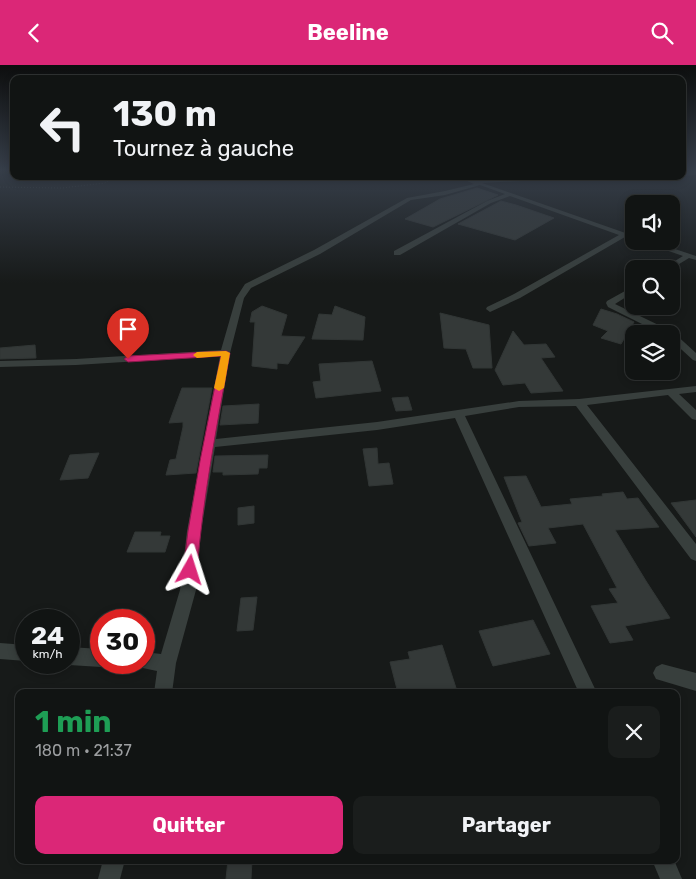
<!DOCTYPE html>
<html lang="fr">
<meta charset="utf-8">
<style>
body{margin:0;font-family:Rubik,sans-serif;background:#1a1d1c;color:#f1f3f6;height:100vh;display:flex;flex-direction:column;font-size:19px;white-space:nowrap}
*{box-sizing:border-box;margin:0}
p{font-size:16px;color:#9c9ea0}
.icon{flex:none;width:28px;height:28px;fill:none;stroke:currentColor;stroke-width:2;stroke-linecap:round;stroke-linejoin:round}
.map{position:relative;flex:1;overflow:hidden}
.sheet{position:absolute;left:15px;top:624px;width:665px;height:175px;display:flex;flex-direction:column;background:#111413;border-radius:10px;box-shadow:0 2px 8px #0003,0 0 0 1px #303333}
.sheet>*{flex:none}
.top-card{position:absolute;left:10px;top:10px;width:676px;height:105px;border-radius:10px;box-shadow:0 2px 8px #0003,0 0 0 1px #303333;background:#111413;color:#f1f3f6;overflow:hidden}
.controls{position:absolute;left:625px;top:130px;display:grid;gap:10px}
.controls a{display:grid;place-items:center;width:55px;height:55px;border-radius:10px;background:#111413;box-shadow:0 2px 8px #0003,0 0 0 1px #303333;font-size:25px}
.speed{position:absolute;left:15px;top:544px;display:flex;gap:10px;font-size:25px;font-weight:700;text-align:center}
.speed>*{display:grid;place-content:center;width:65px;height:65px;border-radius:50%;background:#111413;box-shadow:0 2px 8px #0003,0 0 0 1px #303333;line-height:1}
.speed small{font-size:12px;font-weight:400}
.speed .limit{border:8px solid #d22;background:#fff;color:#111}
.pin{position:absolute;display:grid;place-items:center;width:42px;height:42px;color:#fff;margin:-51px -21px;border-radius:50% 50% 50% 0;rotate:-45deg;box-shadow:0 0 5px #0007}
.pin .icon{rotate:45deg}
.me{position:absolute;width:55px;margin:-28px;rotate:6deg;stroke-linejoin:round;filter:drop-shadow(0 0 4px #0008)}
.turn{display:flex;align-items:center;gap:18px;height:105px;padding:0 20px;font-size:22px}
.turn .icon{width:65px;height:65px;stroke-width:2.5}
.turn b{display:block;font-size:35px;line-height:42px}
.round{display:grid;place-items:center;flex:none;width:52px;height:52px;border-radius:10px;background:#1a1d1c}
.head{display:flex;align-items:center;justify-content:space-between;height:85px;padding:0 20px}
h1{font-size:30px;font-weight:700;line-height:38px;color:#1e9e55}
.action{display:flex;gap:10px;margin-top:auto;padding:10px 20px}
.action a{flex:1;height:58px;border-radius:10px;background:#db2777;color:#fff;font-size:20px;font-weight:700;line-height:58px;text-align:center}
.action a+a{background:#1a1d1c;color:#f1f3f6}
header{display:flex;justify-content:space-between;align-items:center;height:65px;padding:0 20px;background:#db2777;color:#fff;font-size:22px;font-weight:700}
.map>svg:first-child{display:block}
.building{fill:#343938;stroke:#313635}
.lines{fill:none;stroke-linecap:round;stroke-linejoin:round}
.path{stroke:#3e4643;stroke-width:1;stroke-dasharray:1 2;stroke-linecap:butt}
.street{fill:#383f3d;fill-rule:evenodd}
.route{fill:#db2777;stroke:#8e194d}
.slow{fill:#f59e0b}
</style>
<header><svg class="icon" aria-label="back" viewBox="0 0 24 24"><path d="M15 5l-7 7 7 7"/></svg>Beeline<svg class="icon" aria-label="search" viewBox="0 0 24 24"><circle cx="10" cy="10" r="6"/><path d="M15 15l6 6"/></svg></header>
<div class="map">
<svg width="696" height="814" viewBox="0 0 696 814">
<rect width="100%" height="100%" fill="#171a19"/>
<g class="building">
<polygon points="477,123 498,130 433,162 405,154 440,134"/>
<polygon points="501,136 516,140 554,153 515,175 458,159"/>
<polygon points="262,241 287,250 281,271 305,272 288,299 277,298 277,304 252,301 255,257 250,257 252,247"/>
<polygon points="335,241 365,252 363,275 312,274 319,249 332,250"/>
<polygon points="601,244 617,249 634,257 621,279 601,273 608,266 593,260"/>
<polygon points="440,248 489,260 492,303 473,303 466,284 444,283"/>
<polygon points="513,266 524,280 546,279 555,292 541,293 563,326 531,328 525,318 503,320 495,305"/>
<polygon points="35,280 36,293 0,294 0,283"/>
<polygon points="372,296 381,326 316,333 313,317 321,316 319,299"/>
<polygon points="182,323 212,323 196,408 166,410 170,395 176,394 183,362 183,357 169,358"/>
<polygon points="408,332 412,345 396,346 392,333"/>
<polygon points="259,339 258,358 220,360 223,341"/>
<polygon points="377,383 378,399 389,398 393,419 369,421 363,384"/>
<polygon points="99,388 88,413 60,415 70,390"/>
<polygon points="268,390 267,403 259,403 258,409 223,410 223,407 213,407 215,391"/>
<polygon points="526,411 541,442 572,439 570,434 603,431 602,429 623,427 627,434 638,433 659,462 615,465 646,516 670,553 625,561 633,575 610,578 591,541 618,538 609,524 617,523 583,459 548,463 556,478 529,481 518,458 522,457 504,412"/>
<polygon points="696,435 696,472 671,438"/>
<polygon points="254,441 254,458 238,460 238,443"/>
<polygon points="135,467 161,467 160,471 170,471 165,487 127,487"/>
<polygon points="257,532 253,565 237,566 241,533"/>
<polygon points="533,555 550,589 493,601 479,566"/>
<polygon points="442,580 457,626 398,628 390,597 410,594 408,587"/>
<polygon points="228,795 252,795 251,814 226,814"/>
</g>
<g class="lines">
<polyline class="path" points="0,122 62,123 105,118 108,116 108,111"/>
<g class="street">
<polygon points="696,106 696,110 682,111 682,107"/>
<polygon points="456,111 464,111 477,116 566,111 618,111 482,118 634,171 634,175 625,172 520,233 490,247 486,244 487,242 514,229 619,170 510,131 491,138 400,190 394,190 394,186 487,136 505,129 480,120 445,130 411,135 320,189 251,223 244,233 230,288 216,374 377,357 519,336 579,334 696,321 696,327 679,329 696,345 696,355 692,354 668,330 587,340 696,479 696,496 691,494 576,341 519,342 465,351 597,628 579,628 455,353 377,365 215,382 201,466 196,525 176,598 172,628 154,628 157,606 138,602 136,598 144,598 144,587 161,589 180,525 187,466 220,291 76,300 0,302 0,296 76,294 221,285 236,233 245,219 314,185 407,133 445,126 474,119"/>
<polygon points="640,176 651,176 696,191 696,195 689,193 671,204 662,204 683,191"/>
<polygon points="634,221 634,227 615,239 673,267 696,288 696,296 693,295 671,275 671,269 662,269 608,242 606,238 607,236"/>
<polygon points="0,578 26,580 26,596 0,594"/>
<polygon points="69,582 101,584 101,598 108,598 101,602 69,600 64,598 69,598"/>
<polygon points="662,599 696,608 696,626 656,614 653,608 656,602"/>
<polygon points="103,795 125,795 120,814 98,814"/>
<polygon points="652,795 674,795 682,814 660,814"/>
</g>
</g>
<linearGradient id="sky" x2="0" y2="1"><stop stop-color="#0d0e0e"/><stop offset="0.48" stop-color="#363e49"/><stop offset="1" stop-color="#363e49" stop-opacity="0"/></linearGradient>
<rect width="696" height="218" fill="url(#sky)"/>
<path class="route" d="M226,286L230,288C217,360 203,432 197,505L195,510L190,511L185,510L183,505L188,466L200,396L221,291L128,297L124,294L128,291Z"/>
<polygon class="slow" points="226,286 230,288 224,323 219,326 214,323 221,291 197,293 193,290 197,287"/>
</svg>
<div class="controls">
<a><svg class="icon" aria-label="sound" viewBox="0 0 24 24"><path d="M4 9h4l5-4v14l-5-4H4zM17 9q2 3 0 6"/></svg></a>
<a><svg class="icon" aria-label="search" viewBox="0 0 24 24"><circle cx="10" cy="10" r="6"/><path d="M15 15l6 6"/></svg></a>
<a><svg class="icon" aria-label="layers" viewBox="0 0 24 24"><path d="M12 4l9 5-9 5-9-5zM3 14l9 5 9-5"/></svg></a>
</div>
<div class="speed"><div>24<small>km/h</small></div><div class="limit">30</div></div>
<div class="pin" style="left:128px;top:294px;background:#d93025"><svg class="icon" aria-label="arrive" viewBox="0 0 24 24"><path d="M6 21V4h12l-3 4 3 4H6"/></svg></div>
<svg class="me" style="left:190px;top:505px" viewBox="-20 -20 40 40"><path d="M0-17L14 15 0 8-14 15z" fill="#db2777" stroke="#fff" stroke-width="4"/></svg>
<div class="top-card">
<div class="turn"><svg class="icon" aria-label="left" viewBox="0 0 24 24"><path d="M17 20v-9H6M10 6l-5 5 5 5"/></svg><div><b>130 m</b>Tournez à gauche</div></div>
</div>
<section class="sheet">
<div class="head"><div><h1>1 min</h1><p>180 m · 21:37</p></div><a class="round"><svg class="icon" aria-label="close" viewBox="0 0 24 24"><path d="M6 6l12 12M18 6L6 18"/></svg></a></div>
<div class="action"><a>Quitter</a><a>Partager</a></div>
</section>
</div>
